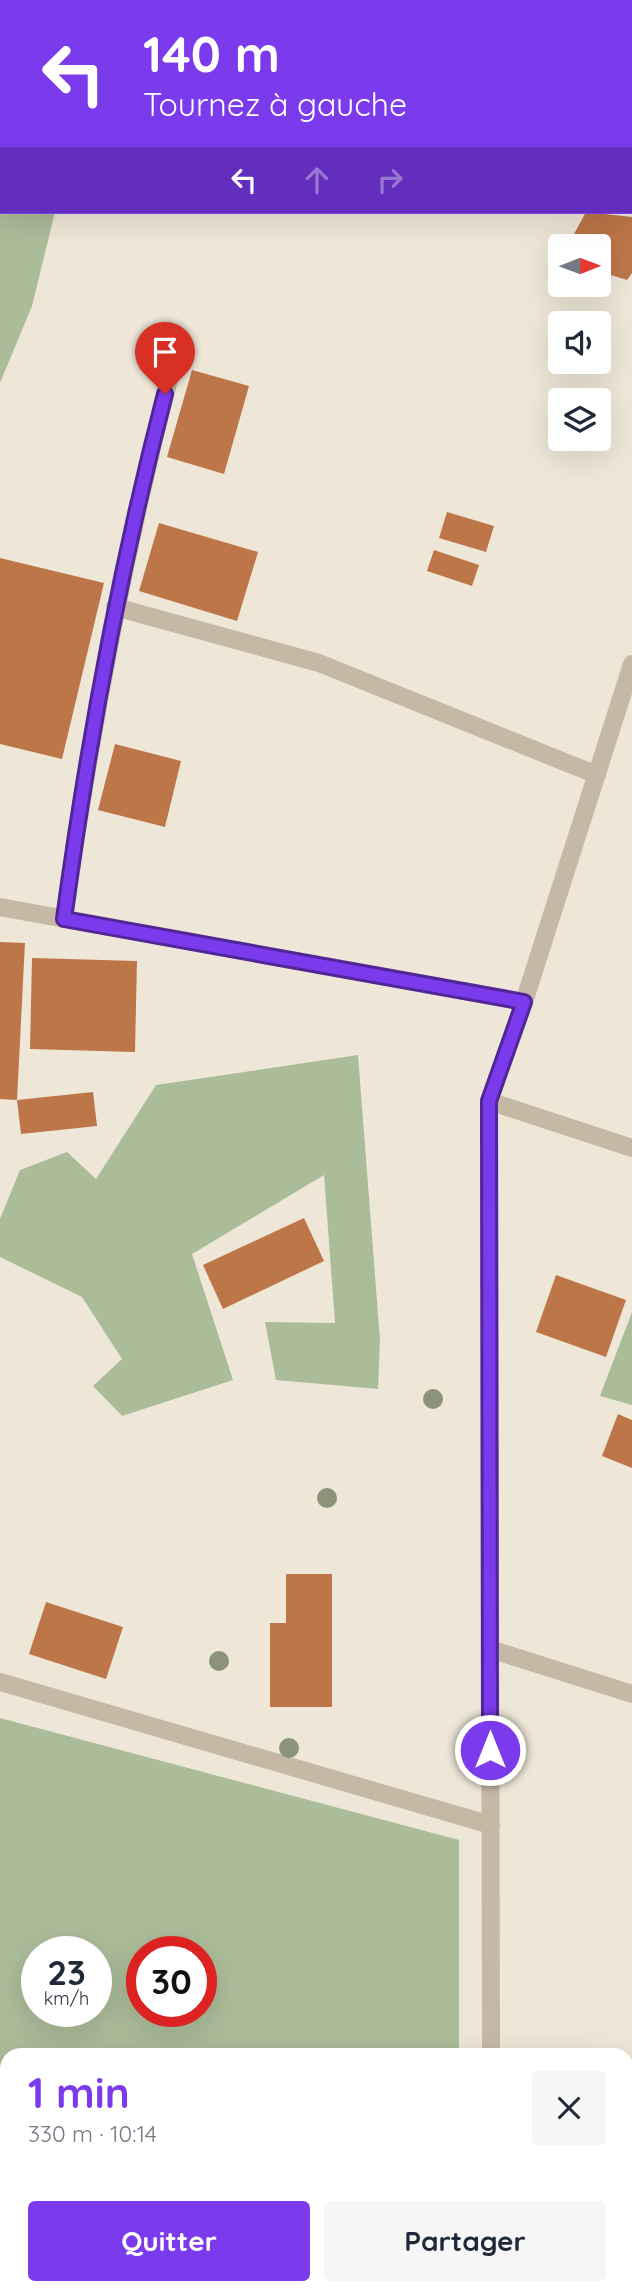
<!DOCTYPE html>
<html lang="fr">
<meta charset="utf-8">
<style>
body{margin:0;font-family:Quicksand,sans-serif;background:#f6f6f7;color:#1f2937;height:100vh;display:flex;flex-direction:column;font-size:26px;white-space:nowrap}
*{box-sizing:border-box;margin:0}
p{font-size:23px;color:#747a83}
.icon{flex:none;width:38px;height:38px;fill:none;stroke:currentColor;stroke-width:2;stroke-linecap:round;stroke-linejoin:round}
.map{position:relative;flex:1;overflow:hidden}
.sheet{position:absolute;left:0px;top:2048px;width:634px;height:247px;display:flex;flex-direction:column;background:#fff;border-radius:21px 21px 0 0;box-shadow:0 7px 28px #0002}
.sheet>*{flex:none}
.banner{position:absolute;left:0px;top:0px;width:634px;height:214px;box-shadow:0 7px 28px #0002;background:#7c3aed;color:#fff;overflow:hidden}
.needle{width:46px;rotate:89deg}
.tools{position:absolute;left:548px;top:234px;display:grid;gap:14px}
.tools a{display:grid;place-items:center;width:63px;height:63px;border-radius:7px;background:#fff;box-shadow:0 7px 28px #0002;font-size:35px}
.speed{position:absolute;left:21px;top:1936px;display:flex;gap:14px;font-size:35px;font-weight:700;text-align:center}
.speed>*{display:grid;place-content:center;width:91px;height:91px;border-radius:50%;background:#fff;box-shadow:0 7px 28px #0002;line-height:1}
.speed small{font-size:18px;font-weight:400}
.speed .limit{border:10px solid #d22;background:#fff;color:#111}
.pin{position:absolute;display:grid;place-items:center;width:60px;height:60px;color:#fff;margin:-72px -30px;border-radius:50% 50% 50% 0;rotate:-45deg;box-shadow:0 0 7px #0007}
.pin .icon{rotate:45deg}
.me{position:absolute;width:77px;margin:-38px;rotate:0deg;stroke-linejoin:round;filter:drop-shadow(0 0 5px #0008)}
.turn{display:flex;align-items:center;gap:24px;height:147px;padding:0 28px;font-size:32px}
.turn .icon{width:91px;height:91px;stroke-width:2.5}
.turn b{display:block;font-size:49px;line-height:60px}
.lanes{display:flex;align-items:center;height:66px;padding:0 28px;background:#0003;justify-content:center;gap:35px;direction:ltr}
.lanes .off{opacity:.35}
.round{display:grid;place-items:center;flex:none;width:74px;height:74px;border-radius:7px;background:#f6f6f7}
.headline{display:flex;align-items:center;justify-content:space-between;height:119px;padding:0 28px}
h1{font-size:42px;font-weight:700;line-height:52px;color:#7c3aed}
.cta{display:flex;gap:14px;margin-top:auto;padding:14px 28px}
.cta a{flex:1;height:80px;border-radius:7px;background:#7c3aed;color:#fff;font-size:28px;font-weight:700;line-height:80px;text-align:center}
.cta a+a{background:#f6f6f7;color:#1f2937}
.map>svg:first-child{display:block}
.green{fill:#abbc99;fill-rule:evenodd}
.building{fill:#bd7648}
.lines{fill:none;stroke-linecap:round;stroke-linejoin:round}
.minor{stroke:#c5b9a5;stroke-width:18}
.tree{fill:#8c9379}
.route-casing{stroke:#51269a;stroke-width:18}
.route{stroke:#7c3aed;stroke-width:12}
</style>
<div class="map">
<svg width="632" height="2293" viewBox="0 0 632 2293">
<rect width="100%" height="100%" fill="#eee7d8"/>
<g class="green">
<polygon points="0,0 102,0 2,2 2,212 55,212 32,306 0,383"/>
<polygon points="358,1055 380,1340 378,1389 276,1380 265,1322 335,1323 324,1175 192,1254 233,1380 122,1416 93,1386 122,1359 82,1297 0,1257 0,1219 20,1170 67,1152 96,1179 156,1085"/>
<polygon points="632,1312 632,1405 600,1396"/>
<path d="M0,1718L459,1840V2054H7V2287H459V2293H0ZM96,1951V2011H37V1951ZM201,1951V2011H142V1951Z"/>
</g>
<g class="building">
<polygon points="586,212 632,217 632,273 627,280 598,271 598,247 567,247"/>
<polygon points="192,370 249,386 224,474 167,457"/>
<polygon points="447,512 494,526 486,552 439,538"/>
<polygon points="159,523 258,552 237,621 139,591"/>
<polygon points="434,550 479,565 472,586 427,571"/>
<polygon points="0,558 104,583 62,759 0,744"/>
<polygon points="115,744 181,761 165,827 98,810"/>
<polygon points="0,942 25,943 17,1100 93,1092 97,1126 21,1134 17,1100 0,1099"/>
<polygon points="32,958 137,961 135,1052 30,1049"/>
<polygon points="304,1218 324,1261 223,1309 203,1265"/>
<polygon points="556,1275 626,1300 606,1357 536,1332"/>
<polygon points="618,1414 632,1420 632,1468 602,1456"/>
<polygon points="286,1574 332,1574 332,1707 270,1707 270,1623 286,1623"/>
<polygon points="46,1602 123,1627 106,1679 29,1654"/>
</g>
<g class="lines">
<g class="minor">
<polyline points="457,0 459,2"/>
<polyline points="632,92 632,93"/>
<polyline points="115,607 319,663 597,775"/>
<polyline points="0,907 524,1002"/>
<path d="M64,919C90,732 124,554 171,371"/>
<polyline points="489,1101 632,1148"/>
<polyline points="490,1649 632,1694"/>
<polyline points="0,1682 491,1825"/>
<polyline points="491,2054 489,1101 524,1002 632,664"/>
<polyline points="626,2244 632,2246"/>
<polyline points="491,2287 491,2293"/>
</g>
</g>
<g class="tree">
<circle cx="433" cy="1399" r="10"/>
<circle cx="327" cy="1498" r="10"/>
<circle cx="219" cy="1661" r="10"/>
<circle cx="289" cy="1748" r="10"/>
</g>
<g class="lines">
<defs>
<path id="route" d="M165,394C120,567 88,742 64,919L524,1002L489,1101L490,1750"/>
</defs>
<use href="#route" class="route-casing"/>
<use href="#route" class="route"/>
</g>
</svg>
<div class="tools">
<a><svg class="needle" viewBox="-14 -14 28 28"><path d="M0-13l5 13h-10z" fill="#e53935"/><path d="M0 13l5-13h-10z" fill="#747a83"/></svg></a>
<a><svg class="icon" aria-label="sound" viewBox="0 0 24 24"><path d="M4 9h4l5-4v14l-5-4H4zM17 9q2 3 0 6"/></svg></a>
<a><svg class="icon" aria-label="layers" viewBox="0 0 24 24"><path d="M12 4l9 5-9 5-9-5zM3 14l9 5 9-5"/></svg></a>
</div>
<div class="speed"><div>23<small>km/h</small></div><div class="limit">30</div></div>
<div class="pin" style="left:165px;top:394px;background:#d93025"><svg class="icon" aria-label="arrive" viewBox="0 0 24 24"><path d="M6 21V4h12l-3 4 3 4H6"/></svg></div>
<svg class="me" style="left:490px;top:1750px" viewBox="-20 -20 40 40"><circle r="17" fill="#7c3aed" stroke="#fff" stroke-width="3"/><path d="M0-11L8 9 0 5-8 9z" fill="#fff"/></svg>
<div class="banner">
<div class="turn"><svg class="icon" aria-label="left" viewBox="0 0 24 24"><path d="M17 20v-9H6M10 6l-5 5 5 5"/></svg><div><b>140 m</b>Tournez à gauche</div></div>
<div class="lanes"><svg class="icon" aria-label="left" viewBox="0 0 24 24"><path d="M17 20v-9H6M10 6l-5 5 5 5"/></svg><svg class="icon off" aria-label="ahead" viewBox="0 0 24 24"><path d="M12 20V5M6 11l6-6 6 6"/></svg><svg class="icon off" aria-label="right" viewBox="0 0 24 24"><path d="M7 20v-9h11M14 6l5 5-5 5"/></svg></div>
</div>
<section class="sheet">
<div class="headline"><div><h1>1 min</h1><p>330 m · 10:14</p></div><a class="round"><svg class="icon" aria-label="close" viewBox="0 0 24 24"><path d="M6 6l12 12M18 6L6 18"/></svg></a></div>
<div class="cta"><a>Quitter</a><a>Partager</a></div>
</section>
</div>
